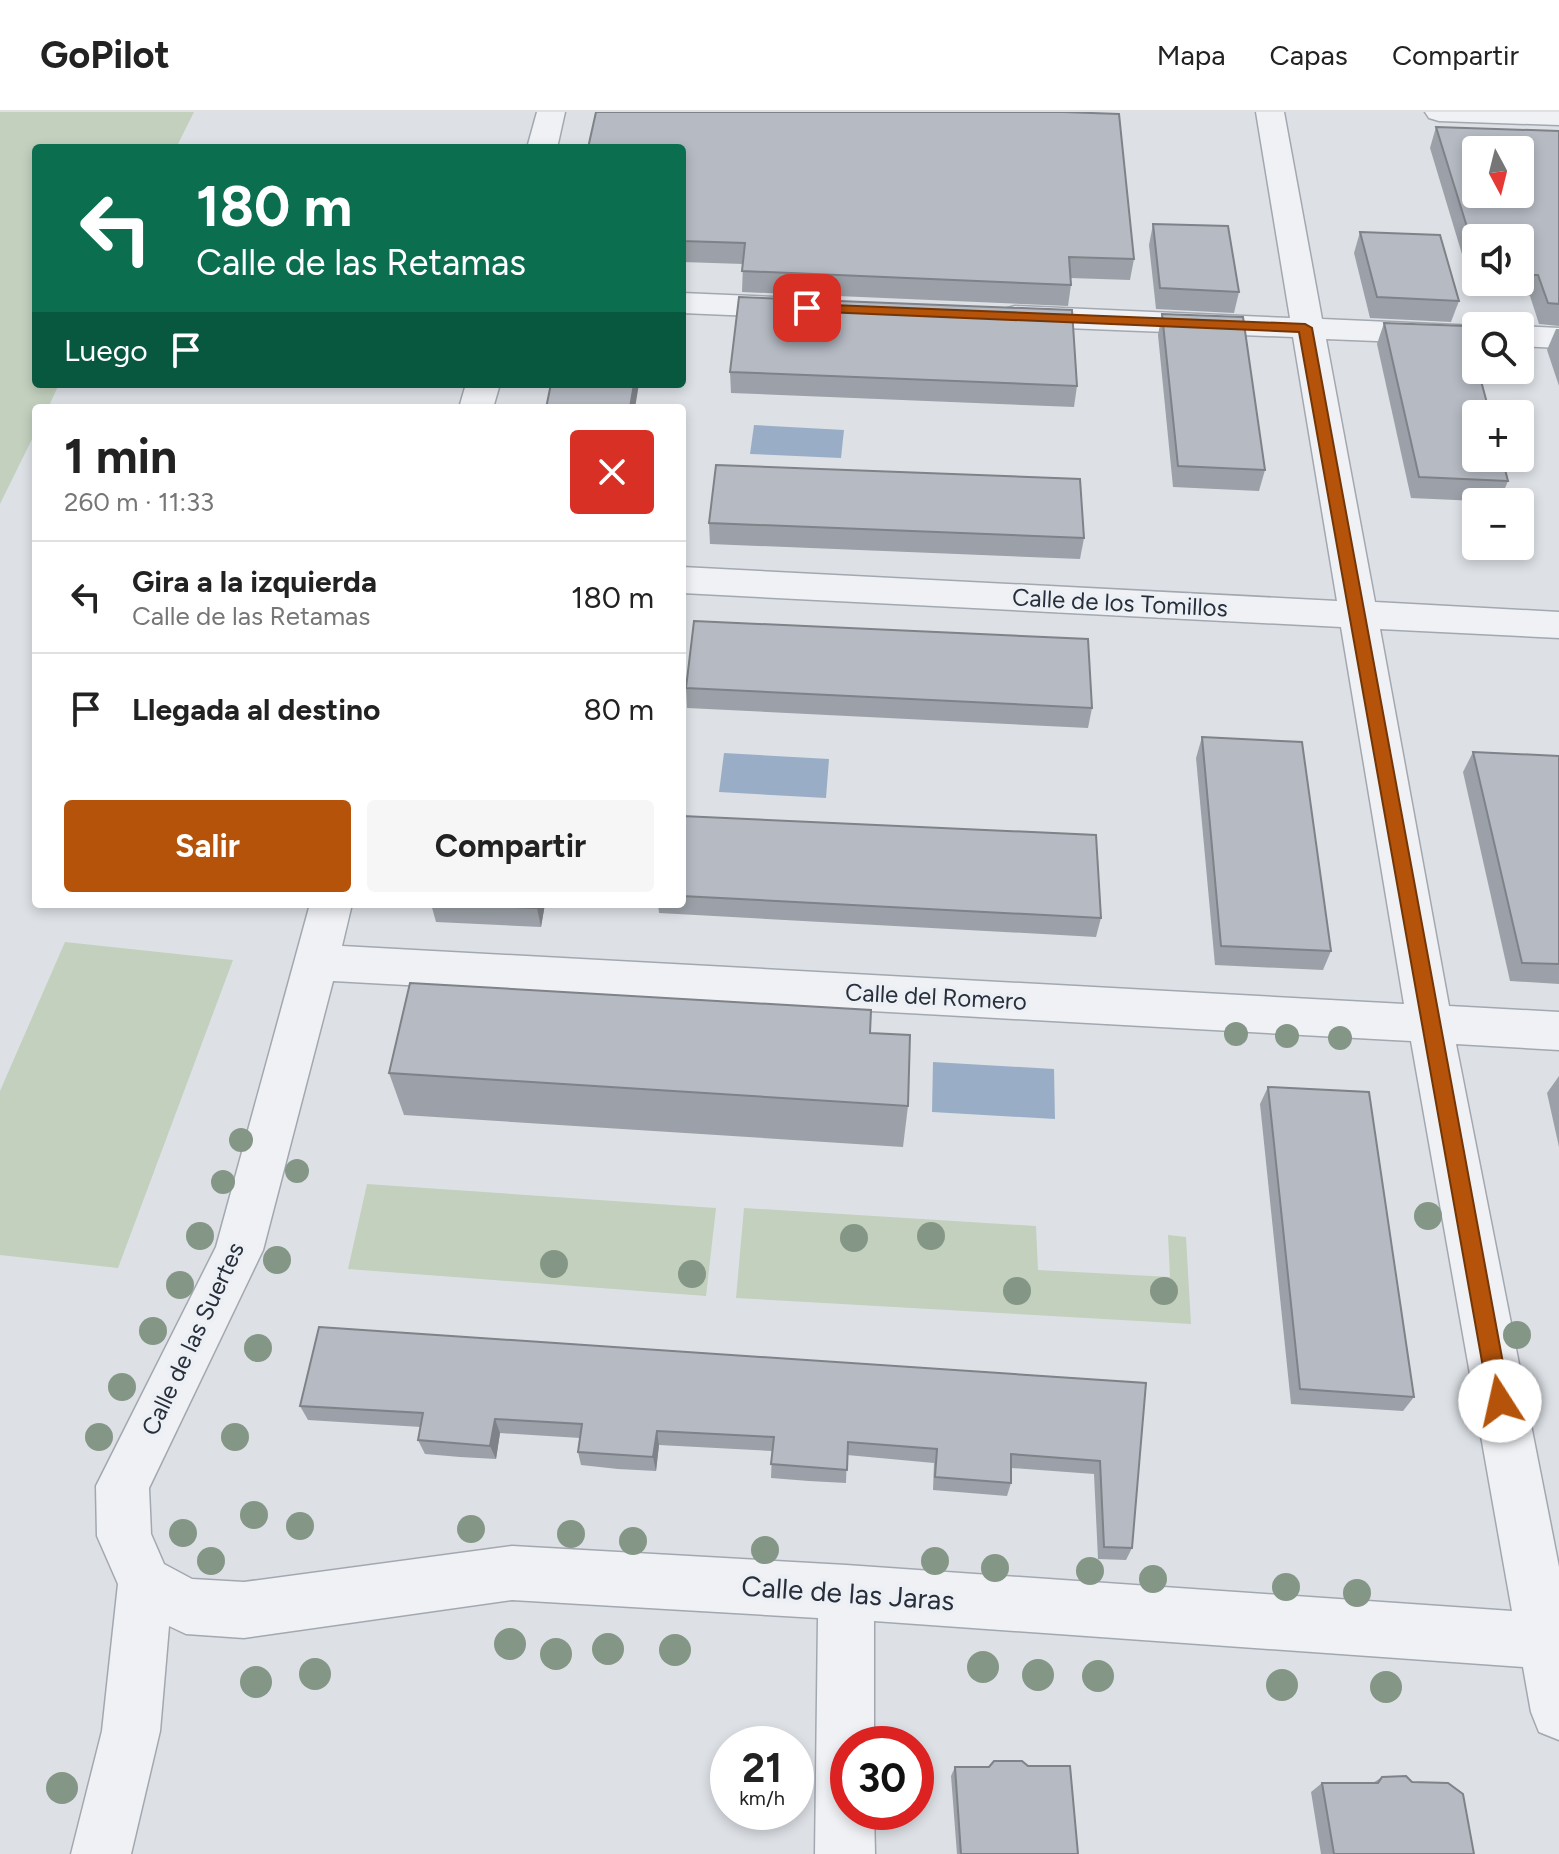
<!DOCTYPE html>
<html lang="es">
<meta charset="utf-8">
<style>
body{margin:0;font-family:Figtree,sans-serif;background:#f6f6f6;color:#222;height:100vh;display:flex;flex-direction:column;font-size:30px;white-space:nowrap}
*{box-sizing:border-box;margin:0}
p{font-size:26px;color:#767676}
.icon{flex:none;width:44px;height:44px;fill:none;stroke:currentColor;stroke-width:2;stroke-linecap:round;stroke-linejoin:round}
.map{position:relative;flex:1;overflow:hidden}
.sheet{position:absolute;left:32px;top:292px;width:654px;height:504px;display:flex;flex-direction:column;background:#fff;border-radius:8px;box-shadow:0 4px 12px #0003}
.sheet>*{flex:none}
.banner{position:absolute;left:32px;top:32px;width:654px;height:244px;border-radius:8px;box-shadow:0 4px 12px #0003;background:#0b6e4f;color:#fff;overflow:hidden}
.needle{width:52px;rotate:173deg}
.tools{position:absolute;left:1462px;top:24px;display:grid;gap:16px}
.tools a{display:grid;place-items:center;width:72px;height:72px;border-radius:8px;background:#fff;box-shadow:0 4px 12px #0003;font-size:40px}
.speed{position:absolute;left:710px;top:1614px;display:flex;gap:16px;font-size:40px;font-weight:700;text-align:center}
.speed>*{display:grid;place-content:center;width:104px;height:104px;border-radius:50%;background:#fff;box-shadow:0 4px 12px #0003;line-height:1}
.speed small{font-size:20px;font-weight:400}
.speed .limit{border:12px solid #d22;background:#fff;color:#111}
.pin{position:absolute;display:grid;place-items:center;width:68px;height:68px;color:#fff;margin:-34px;border-radius:16px;box-shadow:0 4px 12px #0006}
.me{position:absolute;width:88px;margin:-44px;rotate:350deg;stroke-linejoin:round;filter:drop-shadow(0 0 6px #0008)}
.turn{display:flex;align-items:center;gap:28px;height:168px;padding:0 32px;font-size:36px}
.turn .icon{width:104px;height:104px;stroke-width:2.5}
.turn b{display:block;font-size:56px;line-height:68px}
.then{display:flex;align-items:center;height:76px;padding:0 32px;background:#0003;gap:16px;font-size:30px}
.round{display:grid;place-items:center;flex:none;width:84px;height:84px;border-radius:8px;background:#f6f6f6}
.head{display:flex;align-items:center;justify-content:space-between;height:136px;padding:0 32px}
h1{font-size:48px;font-weight:700;line-height:60px}
.cta{display:flex;gap:16px;margin-top:auto;padding:16px 32px}
.cta a{flex:1;height:92px;border-radius:8px;background:#b45309;color:#fff;font-size:32px;font-weight:700;line-height:92px;text-align:center}
.cta a+a{background:#f6f6f6;color:#222}
ul{padding:0;list-style:none}
li{display:flex;align-items:center;gap:24px;height:112px;padding:0 32px;border-top:2px solid #e0e0e0}
li div{flex:1}
li b{display:block;font-size:30px}
li em{font-style:normal}
header{display:flex;align-items:center;gap:48px;box-sizing:border-box;height:112px;padding:0 40px;background:#fff;border-bottom:2px solid #e0e0e0}
header strong{font-size:38px}
nav{display:flex;gap:44px;margin-inline-start:auto;font-size:28px}
.map>svg:first-child{display:block}
.green{fill:#c3d0be}
.water{fill:#99aec6}
.lines{fill:none;stroke-linecap:round;stroke-linejoin:round}
.minor-casing{stroke:#a3a8b0;stroke-width:3}
.minor{fill:#f0f1f5;fill-rule:evenodd}
.tree{fill:#849685}
.wall{fill:#9ca0a8;fill-rule:evenodd}
.shaded-wall{fill:#7f8288}
.building{fill:#b5bac3;stroke:#7f8288;stroke-width:2;fill-rule:evenodd}
.route{fill:#b45309;stroke:#753606;stroke-width:2}
.labels{text-anchor:middle;stroke-width:8;stroke-linejoin:round;paint-order:stroke}
.street-label{font-size:24px;fill:#272f3c;stroke:#ecf0f4}
.near-street-label{font-size:28px;fill:#272f3c;stroke:#ecf0f4}
</style>
<header>
<strong>GoPilot</strong>
<nav><a>Mapa</a><a>Capas</a><a>Compartir</a></nav>
</header>
<div class="map">
<svg width="1559" height="1742" viewBox="0 0 1559 1742">
<rect width="100%" height="100%" fill="#dde1e6"/>
<g class="green">
<polygon points="0,0 194,0 176,36 36,36 36,272 59,272 48,296 36,296 36,319 0,392"/>
<polygon points="65,830 233,848 118,1156 0,1143 0,979"/>
<polygon points="367,1072 716,1096 706,1184 348,1157"/>
<polygon points="744,1096 1036,1114 1038,1158 1170,1165 1168,1123 1186,1125 1191,1212 736,1186"/>
</g>
<g class="water">
<polygon points="754,313 844,318 841,346 750,342"/>
<polygon points="724,641 829,647 826,686 719,680"/>
<polygon points="933,950 1054,957 1055,1007 932,1000"/>
</g>
<g class="lines">
<defs>
<g id="minor">
<polygon points="537,0 565,0 557,36 527,36"/>
<path d="M1256,0H1284L1322,207L1479,214H1476V233L1326,227L1375,490L1559,500V526L1380,517L1449,894L1559,900V938L1456,932L1559,1455V1628L1539,1620L1531,1600L1523,1555L874,1509V1632H848V1700H874L875,1742H815L818,1506L512,1488L244,1526L186,1522L169,1514L160,1619L131,1742H71L102,1619L118,1472L97,1424L96,1374L216,1135L310,792H352L342,834L1404,892L1341,515L682,481V455L1337,489L1293,225L1015,214L1004,211L999,204L1004,197L1015,194L1290,206ZM333,869L1411,929L1512,1499L846,1453L512,1434L244,1470L192,1467L164,1452L151,1422L149,1376L263,1138Z"/>
<polygon points="1425,0 1559,0 1559,13 1439,9 1429,6"/>
<polygon points="682,181 798,186 809,189 814,196 809,203 798,206 682,201"/>
<polygon points="1520,214 1559,216 1559,236 1520,234"/>
<polygon points="466,272 500,272 493,296 459,296"/>
</g>
</defs>
<use href="#minor" class="minor-casing"/>
<use href="#minor" class="minor"/>
</g>
<g class="tree">
<circle cx="1236" cy="922" r="12"/>
<circle cx="1287" cy="924" r="12"/>
<circle cx="1340" cy="926" r="12"/>
<circle cx="241" cy="1028" r="12"/>
<circle cx="297" cy="1059" r="12"/>
<circle cx="223" cy="1070" r="12"/>
<circle cx="1428" cy="1104" r="14"/>
<circle cx="200" cy="1124" r="14"/>
<circle cx="931" cy="1124" r="14"/>
<circle cx="854" cy="1126" r="14"/>
<circle cx="277" cy="1148" r="14"/>
<circle cx="554" cy="1152" r="14"/>
<circle cx="692" cy="1162" r="14"/>
<circle cx="180" cy="1173" r="14"/>
<circle cx="1017" cy="1179" r="14"/>
<circle cx="1164" cy="1179" r="14"/>
<circle cx="153" cy="1219" r="14"/>
<circle cx="1517" cy="1223" r="14"/>
<circle cx="258" cy="1236" r="14"/>
<circle cx="122" cy="1275" r="14"/>
<circle cx="99" cy="1325" r="14"/>
<circle cx="235" cy="1325" r="14"/>
<circle cx="254" cy="1403" r="14"/>
<circle cx="300" cy="1414" r="14"/>
<circle cx="471" cy="1417" r="14"/>
<circle cx="183" cy="1421" r="14"/>
<circle cx="571" cy="1422" r="14"/>
<circle cx="633" cy="1429" r="14"/>
<circle cx="765" cy="1438" r="14"/>
<circle cx="211" cy="1449" r="14"/>
<circle cx="935" cy="1449" r="14"/>
<circle cx="995" cy="1456" r="14"/>
<circle cx="1090" cy="1459" r="14"/>
<circle cx="1153" cy="1467" r="14"/>
<circle cx="1286" cy="1475" r="14"/>
<circle cx="1357" cy="1481" r="14"/>
<circle cx="510" cy="1532" r="16"/>
<circle cx="608" cy="1537" r="16"/>
<circle cx="675" cy="1538" r="16"/>
<circle cx="556" cy="1542" r="16"/>
<circle cx="983" cy="1555" r="16"/>
<circle cx="315" cy="1562" r="16"/>
<circle cx="1038" cy="1563" r="16"/>
<circle cx="1098" cy="1564" r="16"/>
<circle cx="256" cy="1570" r="16"/>
<circle cx="1282" cy="1573" r="16"/>
<circle cx="1386" cy="1575" r="16"/>
<circle cx="62" cy="1676" r="16"/>
</g>
<g class="wall">
<path d="M1436,15L1559,19V214L1539,212L1530,184L1474,182L1430,36ZM1476,126H1520V170H1476Z"/>
<polygon points="682,36 1134,147 1130,168 1070,166 1071,173 1068,194 742,180 743,152 682,150"/>
<polygon points="1153,112 1239,180 1234,201 1156,197 1149,133"/>
<polygon points="1360,120 1459,189 1451,210 1370,206 1354,141"/>
<polygon points="1162,202 1265,358 1259,379 1173,375 1158,223"/>
<polygon points="1384,211 1508,369 1499,390 1411,386 1377,232"/>
<polygon points="1556,217 1559,217 1559,274 1547,238"/>
<polygon points="730,260 1077,274 1074,295 731,281"/>
<polygon points="709,411 1084,426 1080,447 710,432"/>
<polygon points="686,576 1092,596 1088,616 687,596"/>
<polygon points="1202,625 1331,839 1323,858 1215,853 1196,646"/>
<polygon points="1473,640 1559,644 1559,872 1510,869 1463,660"/>
<polygon points="682,704 1101,806 1096,825 659,801 658,792 682,792"/>
<polygon points="431,792 545,792 541,815 436,810"/>
<polygon points="870,921 908,994 903,1035 404,1003 389,961"/>
<polygon points="1559,964 1559,1035 1547,981"/>
<polygon points="1268,975 1414,1285 1403,1299 1291,1292 1260,992"/>
<polygon points="1146,1271 1132,1436 1126,1448 1098,1447 1094,1362 1011,1356 1011,1371 1007,1384 933,1378 934,1351 847,1343 846,1371 809,1369 771,1366 772,1339 659,1333 656,1359 618,1357 581,1353 578,1340 580,1326 500,1321 496,1347 460,1345 425,1342 418,1328 421,1315 308,1308 300,1294"/>
<polygon points="955,1655 1078,1742 957,1742 951,1664"/>
<polygon points="1382,1665 1474,1742 1321,1742 1311,1680 1322,1671 1373,1671"/>
</g>
<g class="shaded-wall">
<polygon points="634,272 639,272 635,296 630,296"/>
<polygon points="538,792 545,792 541,815 537,796"/>
<polygon points="495,1307 500,1321 496,1347 490,1334"/>
<polygon points="657,1319 659,1333 656,1359 653,1345"/>
</g>
<g class="building">
<polygon points="596,0 1064,0 1119,2 1134,147 1069,145 1071,173 742,159 745,131 682,129 682,36 588,36"/>
<path d="M1436,15L1559,19V192L1548,191L1538,163H1520V126H1476V144ZM1476,38H1520V82H1476Z"/>
<polygon points="1153,112 1228,114 1239,180 1160,176"/>
<polygon points="1360,120 1440,123 1459,189 1377,185"/>
<polygon points="739,185 1072,198 1077,274 730,260"/>
<polygon points="1162,202 1243,205 1265,358 1178,354"/>
<polygon points="1384,211 1466,214 1476,251 1476,258 1478,258 1490,302 1476,302 1476,346 1502,346 1508,369 1419,365"/>
<polygon points="551,272 634,272 630,296 546,296"/>
<polygon points="716,353 1080,367 1084,426 709,411"/>
<polygon points="694,509 1088,527 1092,596 686,576"/>
<polygon points="1202,625 1302,630 1331,839 1221,834"/>
<polygon points="1473,640 1559,644 1559,852 1522,851"/>
<polygon points="682,704 1096,723 1101,806 682,784"/>
<polygon points="449,792 538,792 537,796"/>
<polygon points="410,871 871,898 870,921 910,923 908,994 389,961"/>
<polygon points="1268,975 1369,980 1414,1285 1300,1277"/>
<polygon points="319,1215 1146,1271 1132,1436 1104,1435 1100,1349 1011,1342 1011,1371 935,1365 937,1337 848,1330 847,1358 771,1352 774,1325 657,1319 653,1345 578,1340 582,1312 495,1307 490,1334 418,1328 423,1301 300,1294"/>
<polygon points="994,1649 1022,1649 1028,1654 1070,1654 1078,1742 961,1742 955,1655 989,1655"/>
<polygon points="1406,1664 1412,1670 1448,1671 1463,1682 1474,1742 1334,1742 1322,1671 1378,1671 1382,1665"/>
</g>
<polygon class="route" points="807,192 1305,212 1312,216 1510,1289 1507,1296 1500,1299 1492,1296 1489,1289 1299,220 802,199 802,193"/>
<g class="labels">
<g class="street-label">
<text transform="translate(1120 491) rotate(3)" y="8">Calle de los Tomillos</text>
<text transform="translate(936 885) rotate(3)" y="8">Calle del Romero</text>
<text transform="translate(193 1227) rotate(-65)" y="8">Calle de las Suertes</text>
</g>
<g class="near-street-label">
<text transform="translate(848 1481) rotate(4)" y="10">Calle de las Jaras</text>
</g>
</g>
</svg>
<div class="tools">
<a><svg class="needle" viewBox="-14 -14 28 28"><path d="M0-13l5 13h-10z" fill="#e53935"/><path d="M0 13l5-13h-10z" fill="#767676"/></svg></a>
<a><svg class="icon" aria-label="sound" viewBox="0 0 24 24"><path d="M4 9h4l5-4v14l-5-4H4zM17 9q2 3 0 6"/></svg></a>
<a><svg class="icon" aria-label="search" viewBox="0 0 24 24"><circle cx="10" cy="10" r="6"/><path d="M15 15l6 6"/></svg></a>
<a>+</a>
<a>−</a>
</div>
<div class="speed"><div>21<small>km/h</small></div><div class="limit">30</div></div>
<div class="pin" style="left:807px;top:196px;background:#d93025"><svg class="icon" aria-label="arrive" viewBox="0 0 24 24"><path d="M6 21V4h12l-3 4 3 4H6"/></svg></div>
<svg class="me" style="left:1500px;top:1289px" viewBox="-20 -20 40 40"><circle r="19" fill="#fff"/><path d="M0-13L10 11 0 6-10 11z" fill="#b45309"/></svg>
<div class="banner">
<div class="turn"><svg class="icon" aria-label="left" viewBox="0 0 24 24"><path d="M17 20v-9H6M10 6l-5 5 5 5"/></svg><div><b>180 m</b>Calle de las Retamas</div></div>
<div class="then">Luego<svg class="icon" aria-label="arrive" viewBox="0 0 24 24"><path d="M6 21V4h12l-3 4 3 4H6"/></svg></div>
</div>
<section class="sheet">
<div class="head"><div><h1>1 min</h1><p>260 m · 11:33</p></div><a class="round" style="background:#d93025;color:#fff"><svg class="icon" aria-label="close" viewBox="0 0 24 24"><path d="M6 6l12 12M18 6L6 18"/></svg></a></div>
<ul>
<li><svg class="icon" aria-label="left" viewBox="0 0 24 24"><path d="M17 20v-9H6M10 6l-5 5 5 5"/></svg><div><b>Gira a la izquierda</b><p>Calle de las Retamas</p></div><em>180 m</em></li>
<li><svg class="icon" aria-label="arrive" viewBox="0 0 24 24"><path d="M6 21V4h12l-3 4 3 4H6"/></svg><div><b>Llegada al destino</b></div><em>80 m</em></li>
</ul>
<div class="cta"><a>Salir</a><a>Compartir</a></div>
</section>
</div>
